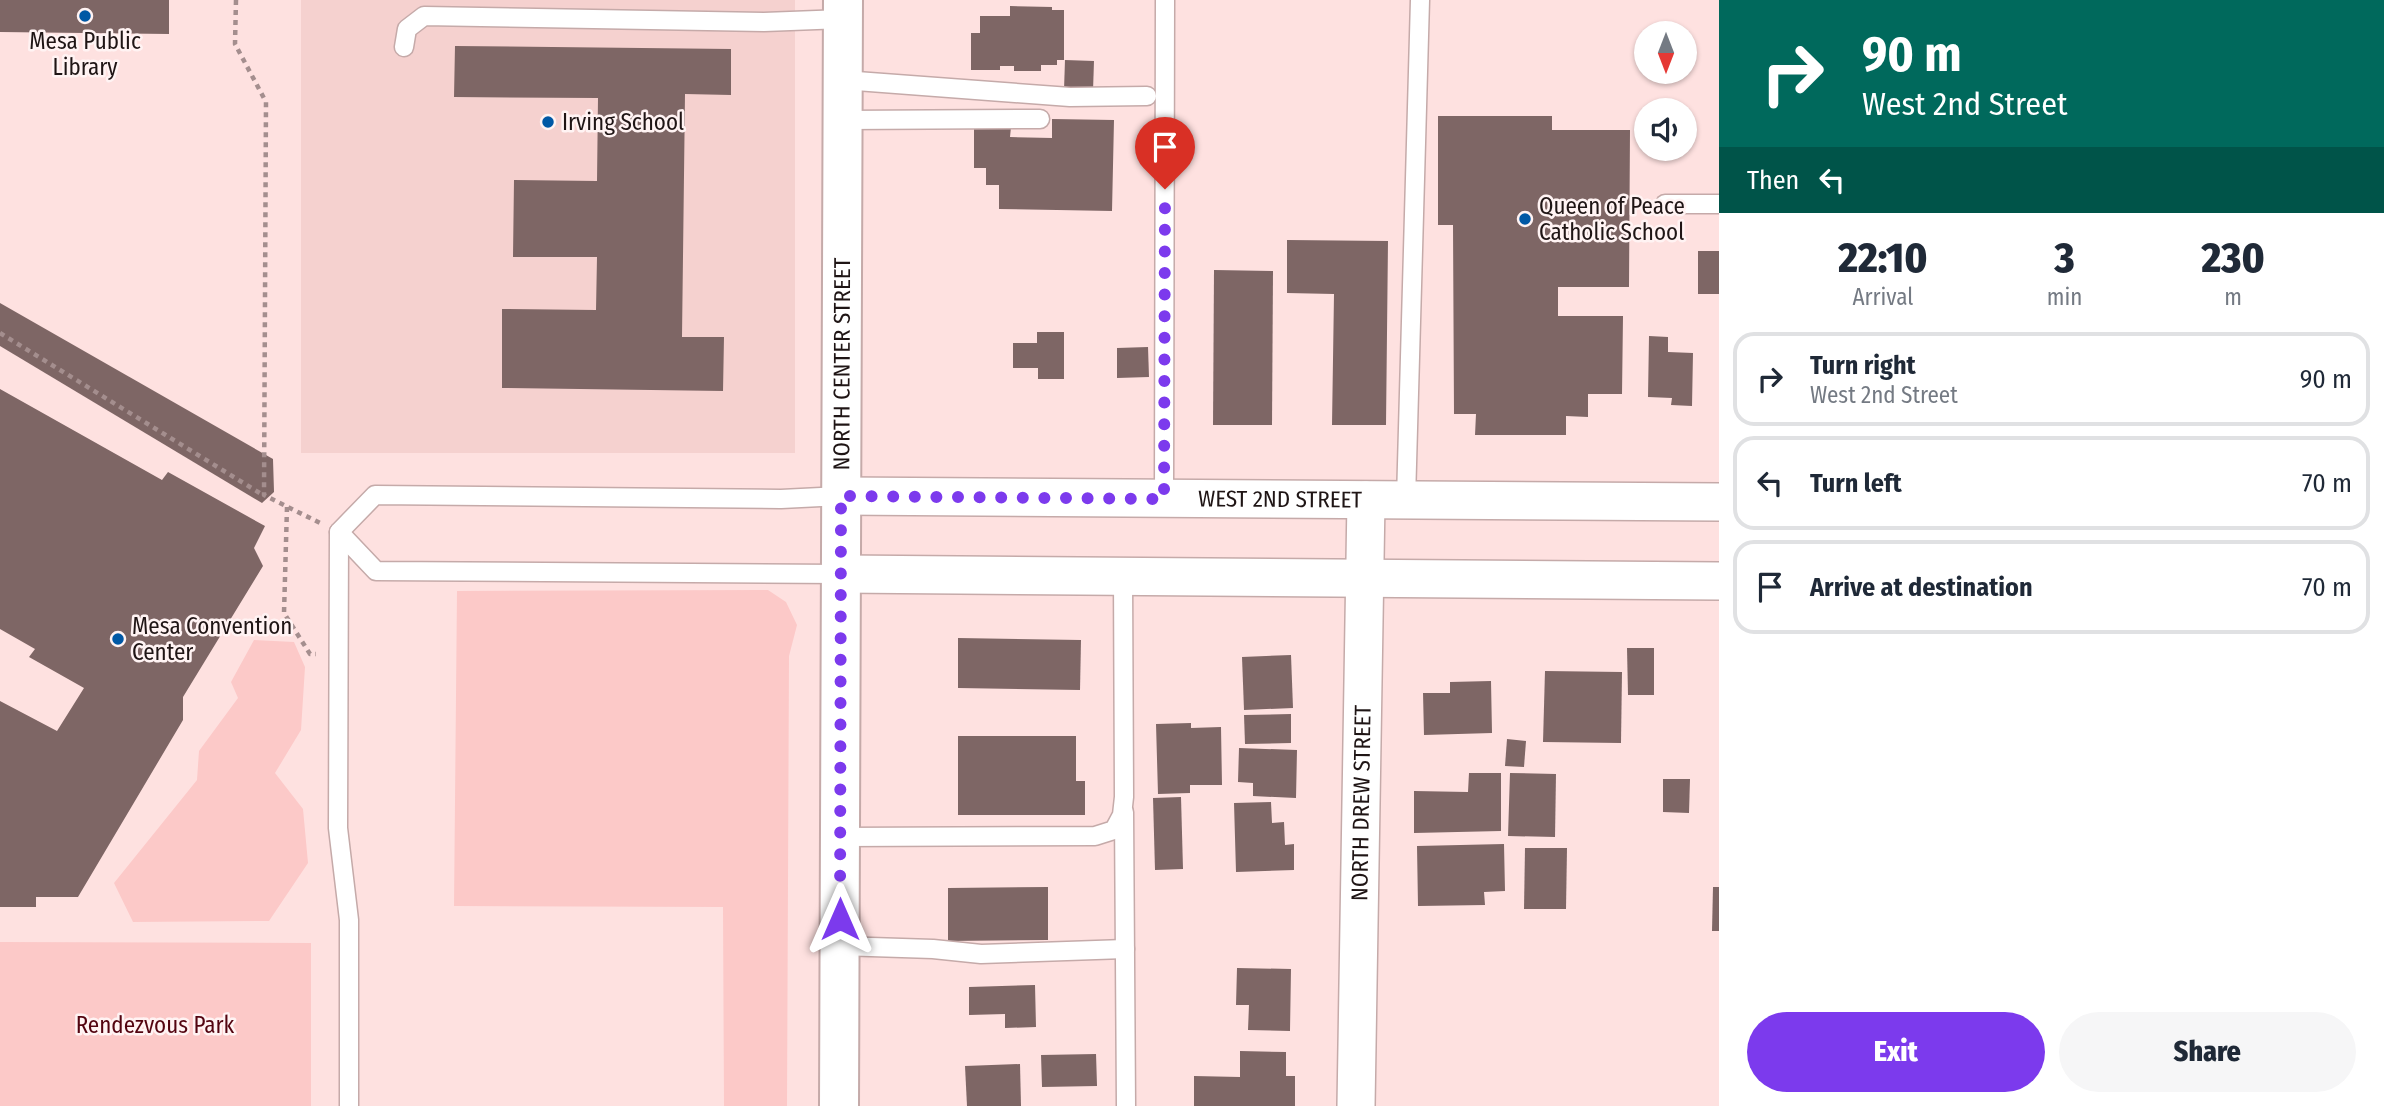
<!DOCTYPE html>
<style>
body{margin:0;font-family:"Fira Sans Condensed",sans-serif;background:#f6f6f7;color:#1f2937;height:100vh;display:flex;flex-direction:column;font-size:26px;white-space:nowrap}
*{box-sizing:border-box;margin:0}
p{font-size:23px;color:#747a83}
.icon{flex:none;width:38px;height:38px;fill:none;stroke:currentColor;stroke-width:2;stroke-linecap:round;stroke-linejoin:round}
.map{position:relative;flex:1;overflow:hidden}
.panel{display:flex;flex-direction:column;background:#fff;width:665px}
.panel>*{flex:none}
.banner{background:#00695c;color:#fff;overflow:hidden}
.needle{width:46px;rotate:180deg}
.fabs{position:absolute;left:1634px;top:21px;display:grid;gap:14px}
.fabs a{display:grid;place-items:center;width:63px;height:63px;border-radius:50%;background:#fff;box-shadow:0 2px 5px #0004;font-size:35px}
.pin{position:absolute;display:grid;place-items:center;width:60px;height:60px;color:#fff;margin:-72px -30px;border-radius:50% 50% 50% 0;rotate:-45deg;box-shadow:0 0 7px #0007}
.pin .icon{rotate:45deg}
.me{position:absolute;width:77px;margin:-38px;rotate:0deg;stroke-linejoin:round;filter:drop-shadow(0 0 5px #0008)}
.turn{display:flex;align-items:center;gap:24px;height:147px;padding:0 28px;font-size:32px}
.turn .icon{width:91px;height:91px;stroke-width:2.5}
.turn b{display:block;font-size:49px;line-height:60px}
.then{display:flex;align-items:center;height:66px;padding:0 28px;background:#0003;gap:14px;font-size:26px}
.eta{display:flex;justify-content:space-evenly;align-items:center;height:119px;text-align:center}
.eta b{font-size:42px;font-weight:800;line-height:49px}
.action{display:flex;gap:14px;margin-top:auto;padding:14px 28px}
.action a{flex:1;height:80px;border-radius:42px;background:#7c3aed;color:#fff;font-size:28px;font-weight:800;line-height:80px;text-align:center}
.action a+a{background:#f6f6f7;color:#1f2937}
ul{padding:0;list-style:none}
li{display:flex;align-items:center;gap:21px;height:94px;margin:0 14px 10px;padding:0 14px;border:4px solid #e0e1e3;border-radius:21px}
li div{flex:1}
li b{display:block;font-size:26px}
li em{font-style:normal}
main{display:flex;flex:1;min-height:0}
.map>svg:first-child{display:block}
.built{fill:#f5d1cf}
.green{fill:#fcc9c8}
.building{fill:#7e6665}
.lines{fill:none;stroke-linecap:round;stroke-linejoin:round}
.service-casing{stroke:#c5aaa9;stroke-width:21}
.minor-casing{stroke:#c5aaa9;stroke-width:40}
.tertiary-casing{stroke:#c5aaa9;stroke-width:42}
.path{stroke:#a48e8e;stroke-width:4.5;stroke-dasharray:5 5;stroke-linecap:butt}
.service{stroke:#fff;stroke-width:18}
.minor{stroke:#fff;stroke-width:37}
.tertiary{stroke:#fff;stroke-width:38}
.route{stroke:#7c3aed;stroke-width:12;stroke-dasharray:0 21.6}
.poi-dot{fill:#0058a5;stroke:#fff3f3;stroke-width:2.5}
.labels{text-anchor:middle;stroke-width:5;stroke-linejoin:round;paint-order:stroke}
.poi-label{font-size:23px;fill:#1f1515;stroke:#fff3f3;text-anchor:start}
.street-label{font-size:23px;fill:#1f1515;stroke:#fff3f3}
.park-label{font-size:23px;fill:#530410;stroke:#fff3f3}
</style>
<main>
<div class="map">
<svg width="1719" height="1106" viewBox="0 0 1719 1106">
<rect width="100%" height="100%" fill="#fee1e0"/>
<rect class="built" x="301" y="0" width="494" height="453"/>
<g class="green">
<polygon points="768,590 786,602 797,625 789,656 787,1106 724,1106 723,907 454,906 457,591"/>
<polygon points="254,640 294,642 305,667 301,730 275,773 303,809 308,863 269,921 133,922 114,883 197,780 199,751 238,698 231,682"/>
<polygon points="0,942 311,943 311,1106 0,1106"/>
</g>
<g class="building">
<polygon points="0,0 169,0 169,34 0,32"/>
<polygon points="1010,6 1052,7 1052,10 1064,10 1064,60 1057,60 1057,65 1041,65 1041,71 1014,71 1014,66 1000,66 1000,70 971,70 971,33 980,33 980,16 1010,16"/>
<polygon points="455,46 731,49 731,95 685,94 682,337 724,337 723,391 502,388 502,309 596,310 597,257 513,257 514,180 597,181 598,98 454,97"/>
<polygon points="1065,60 1094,61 1093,91 1064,90"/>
<polygon points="1438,116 1552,116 1552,130 1630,130 1629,287 1558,287 1558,316 1623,316 1622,394 1588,394 1588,417 1566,416 1566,435 1475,435 1476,414 1454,414 1453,225 1438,225"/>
<polygon points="1052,119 1114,120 1112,211 999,209 999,185 986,185 986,168 974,168 974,127 1011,127 1010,137 1052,138"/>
<polygon points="1287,240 1388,241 1386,425 1332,425 1334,294 1287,293"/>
<rect x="1698" y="251" width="21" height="43"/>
<polygon points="1214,270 1273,271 1272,425 1213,425"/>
<polygon points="0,303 273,459 274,492 262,503 0,346"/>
<polygon points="1037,332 1064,332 1064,379 1038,379 1038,368 1013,368 1013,343 1037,343"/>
<polygon points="1649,336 1668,337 1668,352 1693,353 1692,406 1671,405 1672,398 1648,397"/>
<polygon points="1148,347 1149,377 1117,378 1117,348"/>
<polygon points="0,389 162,480 168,472 265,526 254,548 263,566 183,697 183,720 78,897 36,897 36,907 0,907 0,701 57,731 84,688 29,657 35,649 0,629"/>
<polygon points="958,638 1081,640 1080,690 958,688"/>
<polygon points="1627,648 1654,648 1654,695 1628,695"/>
<polygon points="1291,655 1293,708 1244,710 1242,657"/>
<polygon points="1545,671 1622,672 1621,743 1543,742"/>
<polygon points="1491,681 1492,733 1424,735 1423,693 1450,693 1450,682"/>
<polygon points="1291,714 1291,743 1245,744 1244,715"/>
<polygon points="1191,723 1191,728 1221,727 1222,785 1190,785 1190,793 1158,794 1156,724"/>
<polygon points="958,736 1076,736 1076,781 1085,781 1085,815 958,815"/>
<polygon points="1507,739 1526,741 1524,767 1505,766"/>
<polygon points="1239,748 1297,750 1296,798 1253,796 1253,783 1238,782"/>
<polygon points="1469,773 1501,773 1501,831 1414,833 1414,791 1468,792"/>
<polygon points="1510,773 1556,774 1555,837 1508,836"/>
<polygon points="1663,779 1690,779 1689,813 1663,812"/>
<polygon points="1181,797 1183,869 1155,870 1153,798"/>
<polygon points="1271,802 1272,823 1284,822 1285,845 1294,844 1294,870 1236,872 1234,803"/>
<polygon points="1504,844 1505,891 1484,892 1485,905 1418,906 1417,846"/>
<polygon points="1525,848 1567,848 1566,909 1524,909"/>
<polygon points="1048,887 1048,940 948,941 948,888"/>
<polygon points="1713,887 1719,887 1719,931 1712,931"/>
<polygon points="1237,968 1291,969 1290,1031 1248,1030 1249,1005 1236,1005"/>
<polygon points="1035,985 1036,1027 1005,1028 1005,1014 969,1015 969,987"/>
<polygon points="1240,1051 1286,1052 1286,1076 1295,1076 1295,1106 1194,1106 1194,1076 1240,1077"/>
<polygon points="1096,1054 1097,1086 1042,1087 1041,1055"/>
<polygon points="1020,1064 1021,1106 967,1106 965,1066"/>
</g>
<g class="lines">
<defs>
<g id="service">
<polyline points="404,47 407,29 424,16 764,22 843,19"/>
<polyline points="843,80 1070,97 1147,96"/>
<polyline points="843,120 1040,119"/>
<polyline points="1665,204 1719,204"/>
<polyline points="1164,499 1165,0"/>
<polyline points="1406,500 1420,0"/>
<polyline points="339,532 376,571 841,574"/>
<polyline points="1124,812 1126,1106"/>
<polyline points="841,837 1095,836 1114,830 1122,815 1124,797 1123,576"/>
<polyline points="840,946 933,949 981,954 1125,949"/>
<polyline points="349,1106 349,920 338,828 339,532 375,495 781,499 841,496"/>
</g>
<g id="minor">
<path id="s1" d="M841,496L1719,502"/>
<polyline points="841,574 1719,581"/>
<path id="s2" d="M1356,1106L1366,500"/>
</g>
<g id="tertiary">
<path id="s3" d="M839,1106L843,0"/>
</g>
</defs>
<use href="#service" class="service-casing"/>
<use href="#minor" class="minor-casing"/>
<use href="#tertiary" class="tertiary-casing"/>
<g class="path">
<polyline points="236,0 235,44 266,102 264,495 320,523"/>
<polyline points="0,333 263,495"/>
<polyline points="287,507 284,613 310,654 316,654"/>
</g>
<use href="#service" class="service"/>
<use href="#minor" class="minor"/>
<use href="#tertiary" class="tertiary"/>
</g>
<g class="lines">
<polyline class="route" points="840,919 841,496 1164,499 1165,189"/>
</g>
<g class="poi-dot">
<circle cx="85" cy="16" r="7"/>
<circle cx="548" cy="122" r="7"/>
<circle cx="1525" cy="219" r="7"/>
<circle cx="118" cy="639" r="7"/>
</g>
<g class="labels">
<g class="poi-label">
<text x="85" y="49" text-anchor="middle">Mesa Public<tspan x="85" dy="26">Library</tspan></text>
<text x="562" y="130">Irving School</text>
<text x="1539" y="214">Queen of Peace<tspan x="1539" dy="26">Catholic School</tspan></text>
<text x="132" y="634">Mesa Convention<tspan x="132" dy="26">Center</tspan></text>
</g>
<g class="street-label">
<text dy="8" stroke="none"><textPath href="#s3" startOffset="742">NORTH CENTER STREET</textPath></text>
<text dy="8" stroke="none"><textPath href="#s1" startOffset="439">WEST 2ND STREET</textPath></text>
<text dy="8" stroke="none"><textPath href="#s2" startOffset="303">NORTH DREW STREET</textPath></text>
</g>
<g class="park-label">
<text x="155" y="1033">Rendezvous Park</text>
</g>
</g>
</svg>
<div class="fabs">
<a><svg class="needle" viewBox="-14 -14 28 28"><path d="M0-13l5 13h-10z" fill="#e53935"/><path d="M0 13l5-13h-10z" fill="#747a83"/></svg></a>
<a><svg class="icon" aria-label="sound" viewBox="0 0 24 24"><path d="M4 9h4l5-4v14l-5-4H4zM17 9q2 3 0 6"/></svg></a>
</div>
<div class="pin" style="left:1165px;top:189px;background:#d93025"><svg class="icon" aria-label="arrive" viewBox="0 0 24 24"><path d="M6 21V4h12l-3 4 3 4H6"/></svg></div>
<svg class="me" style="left:840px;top:919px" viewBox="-20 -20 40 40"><path d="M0-17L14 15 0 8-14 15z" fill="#7c3aed" stroke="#fff" stroke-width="4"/></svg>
</div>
<section class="panel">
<div class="banner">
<div class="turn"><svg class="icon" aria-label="right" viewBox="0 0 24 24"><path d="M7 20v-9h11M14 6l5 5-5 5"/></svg><div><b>90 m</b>West 2nd Street</div></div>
<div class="then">Then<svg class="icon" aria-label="left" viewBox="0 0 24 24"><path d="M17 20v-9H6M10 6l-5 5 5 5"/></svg></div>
</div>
<div class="eta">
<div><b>22:10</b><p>Arrival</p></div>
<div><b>3</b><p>min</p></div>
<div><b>230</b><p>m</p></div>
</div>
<ul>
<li><svg class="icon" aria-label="right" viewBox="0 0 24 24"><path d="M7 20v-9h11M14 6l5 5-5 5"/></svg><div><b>Turn right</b><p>West 2nd Street</p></div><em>90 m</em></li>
<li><svg class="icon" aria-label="left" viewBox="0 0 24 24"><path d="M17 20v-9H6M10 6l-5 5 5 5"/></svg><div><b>Turn left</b></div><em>70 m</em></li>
<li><svg class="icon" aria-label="arrive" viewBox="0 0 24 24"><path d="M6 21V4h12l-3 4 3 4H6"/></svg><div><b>Arrive at destination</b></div><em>70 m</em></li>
</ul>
<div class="action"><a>Exit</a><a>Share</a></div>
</section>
</main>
